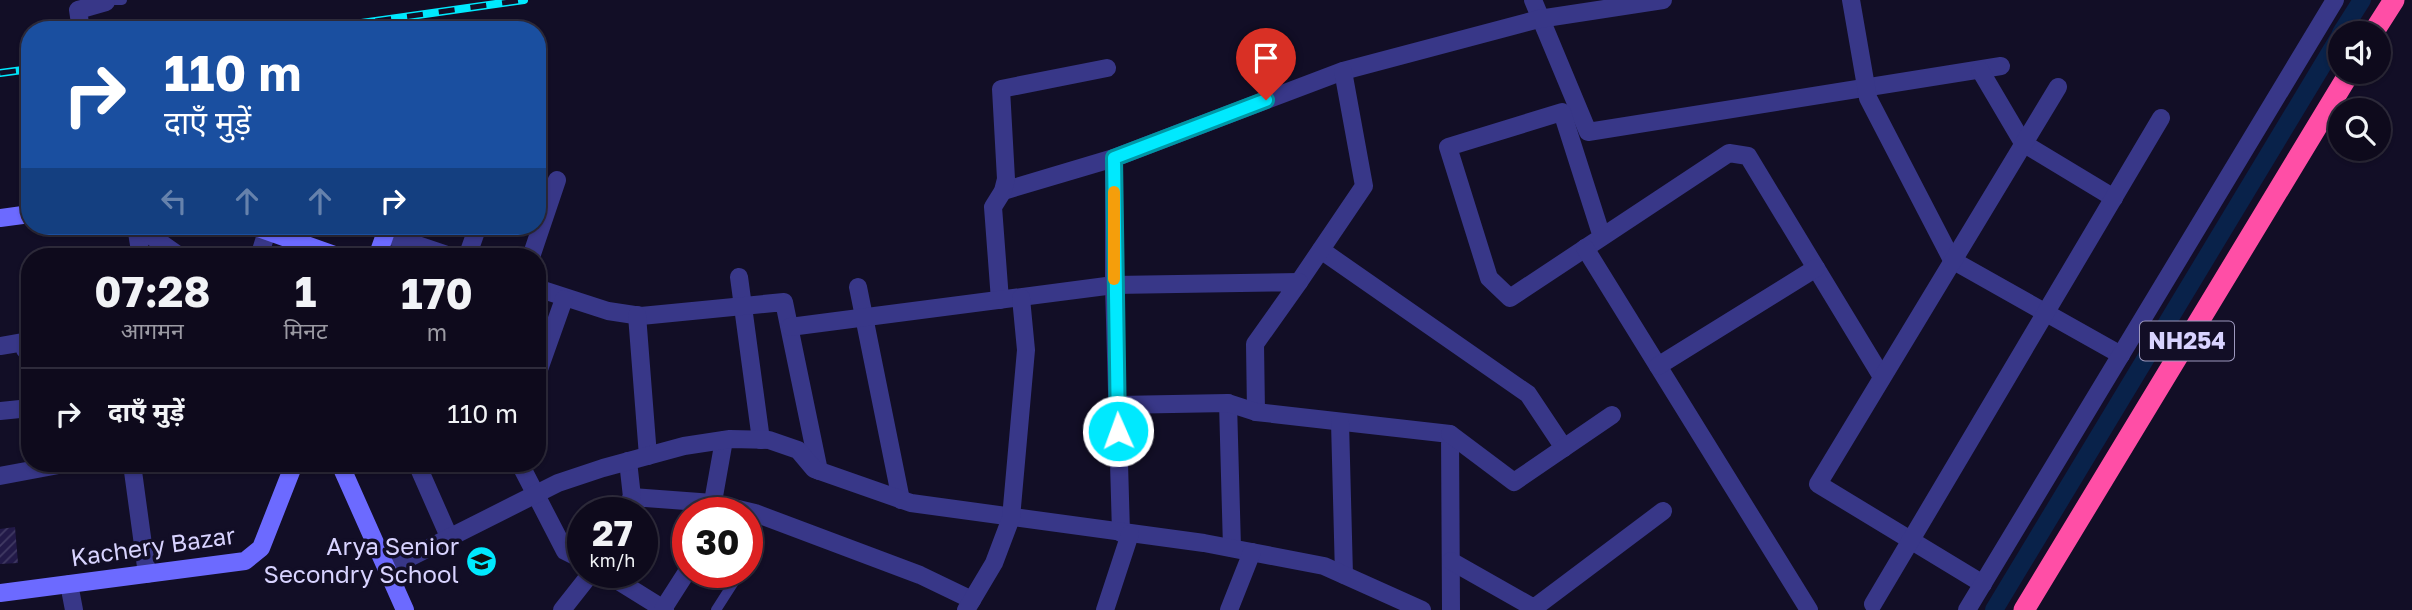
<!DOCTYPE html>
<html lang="hi">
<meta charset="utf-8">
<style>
body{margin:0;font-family:"Golos Text","Noto Sans Devanagari",sans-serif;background:#171325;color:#f1f3f6;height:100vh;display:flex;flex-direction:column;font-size:26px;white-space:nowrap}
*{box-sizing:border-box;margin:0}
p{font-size:23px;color:#9b9aa3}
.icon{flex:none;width:38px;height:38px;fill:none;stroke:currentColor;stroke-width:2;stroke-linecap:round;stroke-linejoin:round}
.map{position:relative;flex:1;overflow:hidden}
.drawer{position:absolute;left:21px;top:248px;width:525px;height:224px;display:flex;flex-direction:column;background:#0e0a1c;border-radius:28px;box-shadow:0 2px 5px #0004,0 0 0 2px #2e2b3b}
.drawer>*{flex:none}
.guide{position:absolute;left:21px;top:21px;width:525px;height:214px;border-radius:28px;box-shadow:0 2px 5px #0004,0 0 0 2px #2e2b3b;background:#1a4fa0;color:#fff;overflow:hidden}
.fabs{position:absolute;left:2328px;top:21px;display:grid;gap:14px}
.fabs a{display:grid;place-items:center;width:63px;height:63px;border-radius:50%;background:#0e0a1c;box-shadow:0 2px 5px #0004,0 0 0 2px #2e2b3b;font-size:35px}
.speed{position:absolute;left:567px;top:497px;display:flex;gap:14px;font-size:35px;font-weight:700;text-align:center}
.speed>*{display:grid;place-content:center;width:91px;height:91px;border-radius:50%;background:#0e0a1c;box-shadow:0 2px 5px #0004,0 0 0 2px #2e2b3b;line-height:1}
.speed small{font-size:18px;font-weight:400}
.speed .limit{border:10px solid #d22;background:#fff;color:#111}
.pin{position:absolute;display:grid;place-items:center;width:60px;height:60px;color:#fff;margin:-72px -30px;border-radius:50% 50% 50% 0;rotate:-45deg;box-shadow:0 0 7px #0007}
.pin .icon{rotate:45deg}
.me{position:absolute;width:77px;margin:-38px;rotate:358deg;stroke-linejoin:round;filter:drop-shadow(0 0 5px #0008)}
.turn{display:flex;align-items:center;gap:24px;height:147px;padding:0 28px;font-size:32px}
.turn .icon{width:91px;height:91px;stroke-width:2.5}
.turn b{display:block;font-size:49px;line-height:60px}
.lanes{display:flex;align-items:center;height:66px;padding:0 28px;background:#0003;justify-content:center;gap:35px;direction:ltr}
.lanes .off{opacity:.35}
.eta{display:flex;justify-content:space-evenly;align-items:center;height:119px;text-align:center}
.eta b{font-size:42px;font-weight:700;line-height:49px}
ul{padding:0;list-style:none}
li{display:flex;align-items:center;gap:21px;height:91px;padding:0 28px;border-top:2px solid #2e2b3b}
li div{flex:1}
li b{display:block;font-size:26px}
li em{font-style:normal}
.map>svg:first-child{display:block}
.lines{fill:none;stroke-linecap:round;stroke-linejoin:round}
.canal{stroke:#09224a;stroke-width:18}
.building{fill:url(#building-hatch)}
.lane{stroke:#383788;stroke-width:10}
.street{stroke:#383788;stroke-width:18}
.secondary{stroke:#6c6aff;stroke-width:18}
.highway{stroke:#ff4ea6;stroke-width:21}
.rail-casing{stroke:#00e9fe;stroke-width:8}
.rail{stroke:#120e26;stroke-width:5;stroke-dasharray:16;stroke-linecap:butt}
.route-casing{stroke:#0097a5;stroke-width:18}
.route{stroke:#00e9fe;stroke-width:12}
.slow{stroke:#f59e0b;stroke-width:12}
.labels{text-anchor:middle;stroke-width:7;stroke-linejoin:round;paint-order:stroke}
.shield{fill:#120e26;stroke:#9d98be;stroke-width:2}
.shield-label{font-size:23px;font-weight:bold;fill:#d8d3ff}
.street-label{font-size:24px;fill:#d8d3ff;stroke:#120e26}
.poi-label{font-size:24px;fill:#d8d3ff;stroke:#120e26;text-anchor:end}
</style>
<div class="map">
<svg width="2412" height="610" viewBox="0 0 2412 610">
<defs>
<pattern id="building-hatch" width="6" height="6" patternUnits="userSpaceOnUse" patternTransform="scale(1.75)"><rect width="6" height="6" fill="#221948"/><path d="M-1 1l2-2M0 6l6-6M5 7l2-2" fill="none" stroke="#413a63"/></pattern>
</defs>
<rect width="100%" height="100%" fill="#120e26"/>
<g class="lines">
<g class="canal">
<polyline points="2341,33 2362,0"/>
<polyline points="1994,610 2340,36"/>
</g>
</g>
<polygon class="building" points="15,527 18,563 0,564 0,529"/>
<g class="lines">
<g class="lane">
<polyline points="106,0 122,0"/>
<polyline points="290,239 296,226"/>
<polyline points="716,610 739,574"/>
</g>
<g class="street">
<polyline points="1533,0 1588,132 2001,66"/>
<polyline points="1851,0 1868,98 1952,260 2121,355"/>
<polyline points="81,30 78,10 106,2"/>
<polyline points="1980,70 2023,143 2114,198"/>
<polyline points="1114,158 1114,285 1121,533"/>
<polyline points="1003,191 1114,158 1343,71 1539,19 1663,0"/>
<polyline points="136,226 141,257"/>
<polyline points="137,226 181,257"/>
<polyline points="385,234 453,257"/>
<polyline points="1602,237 1562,112 1448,147 1489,278 1510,298 1729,153 1748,156 1882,377"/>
<polyline points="1585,248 1809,610"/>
<polyline points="1321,250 1528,394 1564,448"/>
<polyline points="259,257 267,231"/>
<polyline points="467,257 478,226"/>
<polyline points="531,257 557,180"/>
<polyline points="739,277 761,440"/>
<polyline points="1299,282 1364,186 1343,71"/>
<polyline points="858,287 901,500"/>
<polyline points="537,288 608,311 641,316 784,302 819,471"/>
<polyline points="1000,300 993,207 1003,191 1006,179 1001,89 1107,68"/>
<polyline points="637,315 648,456"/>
<polyline points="790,327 1114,285 1299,282 1255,344 1256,412"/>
<polyline points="0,346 24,342 25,350 30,349"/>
<polyline points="1658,366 1816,268"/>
<polyline points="537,375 564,299"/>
<polyline points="1228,403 1232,548"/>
<polyline points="1117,405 1228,403 1256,412 1450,434 1451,610"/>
<polyline points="0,411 30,408"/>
<polyline points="1340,422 1344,575"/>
<polyline points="1450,434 1514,482 1612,415"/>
<polyline points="132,464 147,574"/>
<polyline points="417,464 450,539"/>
<polyline points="520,464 565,551 583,560"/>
<polyline points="0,476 64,464"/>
<polyline points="632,497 713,503 755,513 920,575 972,600"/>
<polyline points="622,513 632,497 628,461"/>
<polyline points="711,513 724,440"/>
<polyline points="1451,561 1534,608 1663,511"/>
<polyline points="387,569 558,483 603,468 684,446 730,439 769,440 798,450 814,469 911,503 1204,543 1324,566 1422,610"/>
<polyline points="604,572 665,610"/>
<polyline points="69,584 74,610"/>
<polyline points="1983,584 1818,484 2058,87"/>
<polyline points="1873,604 2161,118"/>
<polyline points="663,609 688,570"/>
<polyline points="562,610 592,572"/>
<polyline points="966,610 994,563 1011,518 1026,350 1021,298"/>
<polyline points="1105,610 1130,534"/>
<polyline points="1229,610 1252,552"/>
<polyline points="1967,610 2335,0"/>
</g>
<g class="secondary">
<polyline points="0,218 30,214"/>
<polyline points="253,226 340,257"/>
<polyline points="377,257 388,226"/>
<polyline points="340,464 405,610"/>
<polyline points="0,593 245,561 261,548 294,464"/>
</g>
<g class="highway">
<polyline points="2373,33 2394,0"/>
<polyline points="2024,610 2350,72"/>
</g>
<defs>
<g id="rail">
<polyline points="312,30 524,0"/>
<polyline points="0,73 30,69"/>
</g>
</defs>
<use href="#rail" class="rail-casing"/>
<use href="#rail" class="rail"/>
</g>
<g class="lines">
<defs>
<polyline id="route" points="1118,431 1114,158 1266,100"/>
</defs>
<use href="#route" class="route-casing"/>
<use href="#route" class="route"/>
<polyline class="slow" points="1114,192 1114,279"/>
</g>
<defs>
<symbol id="school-disc" viewBox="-11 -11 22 22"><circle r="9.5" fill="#00e9fe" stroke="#120e26"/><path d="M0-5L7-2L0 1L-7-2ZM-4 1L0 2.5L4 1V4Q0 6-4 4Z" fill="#111"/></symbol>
</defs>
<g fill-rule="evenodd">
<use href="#school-disc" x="464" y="544" width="35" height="35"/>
</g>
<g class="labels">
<rect class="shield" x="2140" y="321.5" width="94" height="39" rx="5"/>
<g class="shield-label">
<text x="2187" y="349">NH254</text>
</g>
<g class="street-label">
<text transform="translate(153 547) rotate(-8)" y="8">Kachery Bazar</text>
</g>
<g class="poi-label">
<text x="459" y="555">Arya Senior<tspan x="459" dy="28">Secondry School</tspan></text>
</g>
</g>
</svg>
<div class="fabs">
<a><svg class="icon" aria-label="sound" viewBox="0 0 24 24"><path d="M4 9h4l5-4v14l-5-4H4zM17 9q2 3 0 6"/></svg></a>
<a><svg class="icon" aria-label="search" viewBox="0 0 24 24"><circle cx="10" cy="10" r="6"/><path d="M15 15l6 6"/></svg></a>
</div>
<div class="speed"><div>27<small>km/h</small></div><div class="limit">30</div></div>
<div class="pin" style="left:1266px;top:100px;background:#d93025"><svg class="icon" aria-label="arrive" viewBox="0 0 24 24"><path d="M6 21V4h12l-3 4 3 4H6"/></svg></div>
<svg class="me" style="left:1118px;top:431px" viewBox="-20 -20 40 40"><circle r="17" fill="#00e9fe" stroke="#fff" stroke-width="3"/><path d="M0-11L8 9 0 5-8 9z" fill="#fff"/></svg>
<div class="guide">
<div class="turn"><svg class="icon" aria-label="right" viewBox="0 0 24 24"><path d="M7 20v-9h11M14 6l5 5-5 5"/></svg><div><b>110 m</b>दाएँ मुड़ें</div></div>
<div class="lanes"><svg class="icon off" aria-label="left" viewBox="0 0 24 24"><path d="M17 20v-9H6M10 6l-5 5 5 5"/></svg><svg class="icon off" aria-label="ahead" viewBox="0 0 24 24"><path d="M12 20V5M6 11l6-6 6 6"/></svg><svg class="icon off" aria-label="ahead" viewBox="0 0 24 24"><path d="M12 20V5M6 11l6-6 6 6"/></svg><svg class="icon" aria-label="right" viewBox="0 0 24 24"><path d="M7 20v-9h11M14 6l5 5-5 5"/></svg></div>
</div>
<section class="drawer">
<div class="eta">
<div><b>07:28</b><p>आगमन</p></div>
<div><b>1</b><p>मिनट</p></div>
<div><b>170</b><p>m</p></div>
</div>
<ul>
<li><svg class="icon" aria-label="right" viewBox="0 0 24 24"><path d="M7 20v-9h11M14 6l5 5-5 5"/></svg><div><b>दाएँ मुड़ें</b></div><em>110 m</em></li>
</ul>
</section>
</div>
